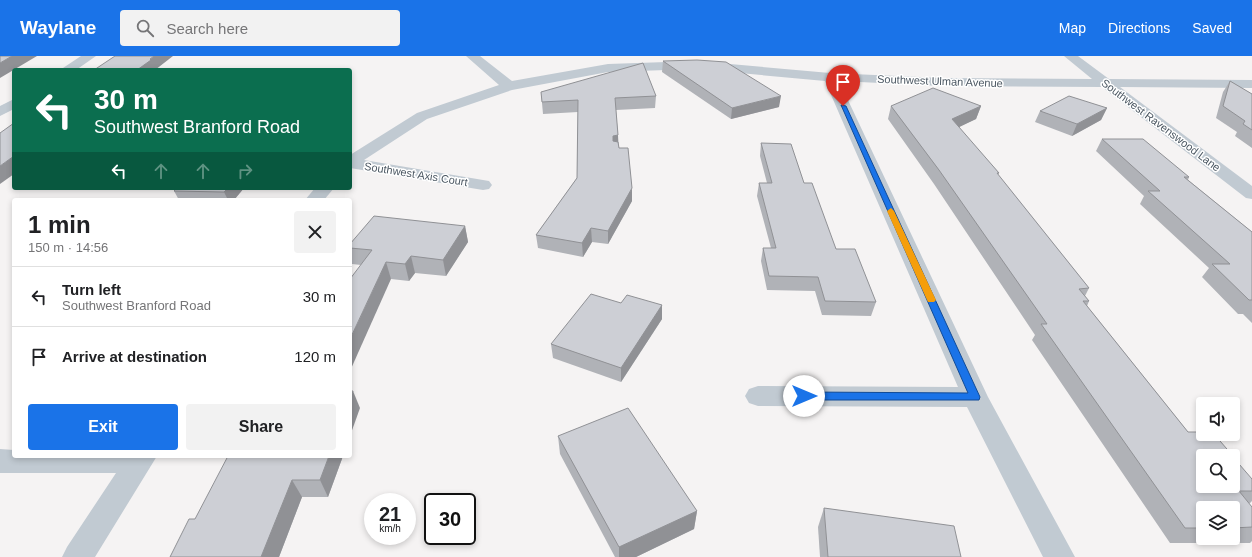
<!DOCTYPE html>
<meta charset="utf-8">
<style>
body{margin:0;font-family:Arial,sans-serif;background:#f2f2f2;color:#202124;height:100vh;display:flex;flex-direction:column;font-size:15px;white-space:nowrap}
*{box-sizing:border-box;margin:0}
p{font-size:13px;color:#757577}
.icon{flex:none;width:22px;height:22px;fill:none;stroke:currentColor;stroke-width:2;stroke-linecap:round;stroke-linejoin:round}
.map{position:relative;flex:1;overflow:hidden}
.details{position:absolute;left:12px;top:142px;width:340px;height:260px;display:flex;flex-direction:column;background:#fff;border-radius:4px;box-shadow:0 2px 6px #0003}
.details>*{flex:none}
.hud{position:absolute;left:12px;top:12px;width:340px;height:122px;border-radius:4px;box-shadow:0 2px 6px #0003;background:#0b6e4f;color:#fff;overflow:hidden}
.tools{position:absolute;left:1196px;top:341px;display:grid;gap:8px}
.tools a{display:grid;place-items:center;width:44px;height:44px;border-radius:4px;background:#fff;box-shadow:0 2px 6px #0003;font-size:20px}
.speed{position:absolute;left:364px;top:437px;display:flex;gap:8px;font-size:20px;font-weight:700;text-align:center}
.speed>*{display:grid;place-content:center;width:52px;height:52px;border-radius:50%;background:#fff;box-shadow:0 2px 6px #0003;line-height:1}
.speed small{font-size:10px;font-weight:400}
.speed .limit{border:2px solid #111;border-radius:6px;background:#fff;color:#111}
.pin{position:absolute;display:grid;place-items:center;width:34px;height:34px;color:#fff;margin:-41px -17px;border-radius:50% 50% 50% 0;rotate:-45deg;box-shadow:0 0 4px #0007}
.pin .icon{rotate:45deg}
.me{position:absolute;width:44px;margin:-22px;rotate:90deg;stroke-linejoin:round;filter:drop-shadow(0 0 3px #0008)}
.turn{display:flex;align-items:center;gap:14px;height:84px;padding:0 16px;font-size:18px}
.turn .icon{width:52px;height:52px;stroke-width:2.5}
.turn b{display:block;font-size:28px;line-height:34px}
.lanes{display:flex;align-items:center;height:38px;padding:0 16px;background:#0003;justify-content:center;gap:20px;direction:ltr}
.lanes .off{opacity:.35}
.round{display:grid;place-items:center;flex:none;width:42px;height:42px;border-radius:4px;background:#f2f2f2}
.head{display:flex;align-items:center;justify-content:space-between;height:68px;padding:0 16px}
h1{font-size:24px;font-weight:600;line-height:30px}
.cta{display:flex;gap:8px;margin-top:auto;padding:8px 16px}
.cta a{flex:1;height:46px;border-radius:4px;background:#1a73e8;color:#fff;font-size:16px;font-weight:600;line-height:46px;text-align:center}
.cta a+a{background:#f2f2f2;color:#202124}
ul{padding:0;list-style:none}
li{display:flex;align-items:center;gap:12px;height:60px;padding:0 16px;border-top:1px solid #e0e0e0}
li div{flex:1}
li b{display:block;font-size:15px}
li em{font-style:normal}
header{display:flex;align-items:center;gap:24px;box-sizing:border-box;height:56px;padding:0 20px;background:#1a73e8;color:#fff}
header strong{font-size:19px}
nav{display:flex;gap:22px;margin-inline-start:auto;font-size:14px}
.search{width:280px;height:36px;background:#f2f2f2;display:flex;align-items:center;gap:10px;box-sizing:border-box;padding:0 14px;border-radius:4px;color:#757577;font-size:15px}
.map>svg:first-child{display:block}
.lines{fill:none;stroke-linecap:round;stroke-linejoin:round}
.minor{fill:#c1cad2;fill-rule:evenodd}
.wall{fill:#b0b2b7;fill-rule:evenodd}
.shaded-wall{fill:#909195}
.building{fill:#cdcfd5;stroke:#909195}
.route{fill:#1a73e8;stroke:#114b97}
.slow{fill:#f59e0b}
.labels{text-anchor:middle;stroke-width:3;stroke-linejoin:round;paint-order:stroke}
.far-street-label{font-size:11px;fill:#4a5661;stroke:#fff}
</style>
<header>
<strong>Waylane</strong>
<div class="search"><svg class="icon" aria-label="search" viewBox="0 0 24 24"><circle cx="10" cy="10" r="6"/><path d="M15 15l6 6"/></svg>Search here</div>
<nav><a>Map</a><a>Directions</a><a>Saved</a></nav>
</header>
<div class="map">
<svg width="1252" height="501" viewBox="0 0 1252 501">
<rect width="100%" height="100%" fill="#f5f3f3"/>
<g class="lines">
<g class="minor">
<polygon points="81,0 96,0 76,14 60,14"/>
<polygon points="466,0 480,0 512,25 608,8 696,5 830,17 942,22 1092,23 1064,0 1078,0 1109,23 1252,24 1252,32 1120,31 1252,130 1252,143 1246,142 1102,31 942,30 839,25 988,341 1075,501 1043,501 967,351 758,350 749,347 745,340 749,333 758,330 958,331 825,25 696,13 608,16 512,34 427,63 364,104 483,124 489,125 492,129 489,133 483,134 350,112 350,99 417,57 499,29"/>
<polygon points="14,43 14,53 0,60 0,50"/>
<polygon points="315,132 334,132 324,144 305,144"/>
<polygon points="0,393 14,394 14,400 157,400 95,501 62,501 67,491 116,417 0,417"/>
</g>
</g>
<g class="wall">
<polygon points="663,5 779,51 731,63 662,16"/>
<polygon points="1230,25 1252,38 1252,92 1235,80 1237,76 1216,62 1223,36"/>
<polygon points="541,36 656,40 655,52 616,54 619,92 632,145 608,188 592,186 583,201 538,192 536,179 577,122 578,56 543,58"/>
<path d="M891,50H981L976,63L958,71L999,117L998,119L1089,232L1085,240L1089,245L1087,250L1188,376L1252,423V445L1249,448L1252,451V485L1250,487H1170L1032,284L1035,279L934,128L888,63ZM1203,452H1233V482H1203Z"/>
<polygon points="1107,52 1101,64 1072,80 1035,66 1040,55"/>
<polygon points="1102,83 1189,121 1188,124 1252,176 1252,267 1243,258 1238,258 1202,221 1209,212 1140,148 1144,140 1096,95"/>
<polygon points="761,87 804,127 836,193 876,246 871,260 822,259 815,235 767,234 761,205 763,192 771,192 757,140 759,127 767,127 760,100"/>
<polygon points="244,132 234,144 179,144 174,135"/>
<polygon points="465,170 468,186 446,220 415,217 409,225 391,223 361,209 352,208 350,201 350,188"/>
<polygon points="621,247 662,249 662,263 621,326 553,302 551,288"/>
<polygon points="558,380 697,455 694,473 636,501 615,501 560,398"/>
<polygon points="343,400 328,441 302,441 279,501 170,501 195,463"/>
<polygon points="824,452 961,501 820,501 818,471"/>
</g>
<g class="shaded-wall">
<polygon points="12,0 37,0 0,22 0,7"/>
<polygon points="154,0 173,0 155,14 137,14"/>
<polygon points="781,40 779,51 731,63 732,52"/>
<polygon points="981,50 976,63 947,77 952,63"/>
<polygon points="1107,52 1101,64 1072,80 1077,68"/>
<polygon points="618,79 618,91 613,93 613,80"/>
<polygon points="14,100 14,118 0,128 0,110"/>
<polygon points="228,132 244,132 234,144 228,144 224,136"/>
<polygon points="632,132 632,145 608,188 608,175"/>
<polygon points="465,170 468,186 446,220 443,204"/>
<polygon points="591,172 592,186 583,201 582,187"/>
<polygon points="411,200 415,217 409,225 405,208"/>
<polygon points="386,206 391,223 350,315 350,283"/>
<polygon points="662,249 662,263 621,326 621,312"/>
<polygon points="353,335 360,352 350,380 350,343"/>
<polygon points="329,400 343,400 328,441 320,424"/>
<polygon points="292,424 302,441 279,501 261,501"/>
<polygon points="697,455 694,473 636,501 619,501 619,491"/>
</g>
<g class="building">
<polygon points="0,0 12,0 0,7"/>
<polygon points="115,0 154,0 150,3 151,4 137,14 94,14"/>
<polygon points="697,4 726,6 781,40 732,52 663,5"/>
<polygon points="643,7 656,40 615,42 618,79 613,80 613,85 618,86 619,92 628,92 632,132 608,175 591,172 582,187 536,179 577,122 578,44 542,46 541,36"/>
<polygon points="1230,25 1252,38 1252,74 1243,68 1245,65 1223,50"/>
<polygon points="933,32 981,50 952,63 999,117 997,117 1089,232 1079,233 1089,245 1083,245 1188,376 1203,376 1203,378 1214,378 1233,400 1203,400 1203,430 1233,430 1233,401 1252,423 1252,435 1239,435 1252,451 1252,471 1233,472 1233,452 1203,452 1203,472 1185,472 1041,268 1047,268 939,114 891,50"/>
<polygon points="1069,40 1107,52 1077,68 1040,55"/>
<polygon points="14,67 14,100 0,110 0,77"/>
<polygon points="1102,83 1143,83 1189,121 1184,121 1252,176 1252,244 1249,244 1212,208 1230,208 1148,135 1160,135"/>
<polygon points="761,87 791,88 804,127 812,127 836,193 855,193 876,246 825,245 818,221 769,220 763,192 776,192 759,127 772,127"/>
<polygon points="177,132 228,132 224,136 174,135"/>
<polygon points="374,160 465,170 443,204 411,200 405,208 386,206 350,283 350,223 372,194 350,192 350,188"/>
<polygon points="591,238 621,247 627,239 662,249 621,312 551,288"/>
<polygon points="350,335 353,335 350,343"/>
<polygon points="628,352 697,455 619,491 558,380"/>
<polygon points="228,400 329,400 320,424 292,424 261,501 170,501 189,463 195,463"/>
<polygon points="824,452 954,470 961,501 828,501"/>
</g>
<polygon class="route" points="841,49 846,50 980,341 979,344 804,344 799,340 804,336 968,337"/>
<polygon class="slow" points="891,152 894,155 936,244 934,246 928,246 927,244 887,155"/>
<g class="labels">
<g class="far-street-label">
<text transform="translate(940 25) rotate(2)" y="4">Southwest Ulman Avenue</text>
<text transform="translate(1161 69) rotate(37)" y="4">Southwest Ravenswood Lane</text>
<text transform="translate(416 118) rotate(9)" y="4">Southwest Axis Court</text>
</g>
</g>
</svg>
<div class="tools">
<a><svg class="icon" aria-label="sound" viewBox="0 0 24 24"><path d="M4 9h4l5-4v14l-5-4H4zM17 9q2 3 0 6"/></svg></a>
<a><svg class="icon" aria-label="search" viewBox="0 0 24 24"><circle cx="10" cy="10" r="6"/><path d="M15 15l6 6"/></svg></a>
<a><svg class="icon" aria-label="layers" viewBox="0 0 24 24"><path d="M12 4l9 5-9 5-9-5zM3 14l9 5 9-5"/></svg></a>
</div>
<div class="speed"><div>21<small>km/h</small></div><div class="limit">30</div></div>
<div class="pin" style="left:843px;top:50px;background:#d93025"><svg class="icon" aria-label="arrive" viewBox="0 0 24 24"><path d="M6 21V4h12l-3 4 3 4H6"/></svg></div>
<svg class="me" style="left:804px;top:340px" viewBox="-20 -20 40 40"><circle r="19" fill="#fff"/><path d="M0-13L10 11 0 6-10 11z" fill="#1a73e8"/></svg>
<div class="hud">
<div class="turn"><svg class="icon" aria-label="left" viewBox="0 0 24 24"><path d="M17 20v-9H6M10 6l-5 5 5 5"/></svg><div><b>30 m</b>Southwest Branford Road</div></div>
<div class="lanes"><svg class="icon" aria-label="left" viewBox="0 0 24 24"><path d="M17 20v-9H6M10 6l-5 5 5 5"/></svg><svg class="icon off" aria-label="ahead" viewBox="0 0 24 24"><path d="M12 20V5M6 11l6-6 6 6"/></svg><svg class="icon off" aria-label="ahead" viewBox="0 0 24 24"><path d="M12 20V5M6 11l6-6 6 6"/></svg><svg class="icon off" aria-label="right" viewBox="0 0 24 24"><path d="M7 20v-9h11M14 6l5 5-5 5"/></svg></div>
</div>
<section class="details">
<div class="head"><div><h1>1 min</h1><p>150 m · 14:56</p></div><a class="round"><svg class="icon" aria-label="close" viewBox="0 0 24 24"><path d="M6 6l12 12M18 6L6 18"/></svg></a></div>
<ul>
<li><svg class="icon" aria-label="left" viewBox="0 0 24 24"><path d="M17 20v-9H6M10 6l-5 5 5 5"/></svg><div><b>Turn left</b><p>Southwest Branford Road</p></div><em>30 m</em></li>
<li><svg class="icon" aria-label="arrive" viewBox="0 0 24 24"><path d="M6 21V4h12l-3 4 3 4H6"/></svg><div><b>Arrive at destination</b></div><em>120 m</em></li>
</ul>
<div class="cta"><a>Exit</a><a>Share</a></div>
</section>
</div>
